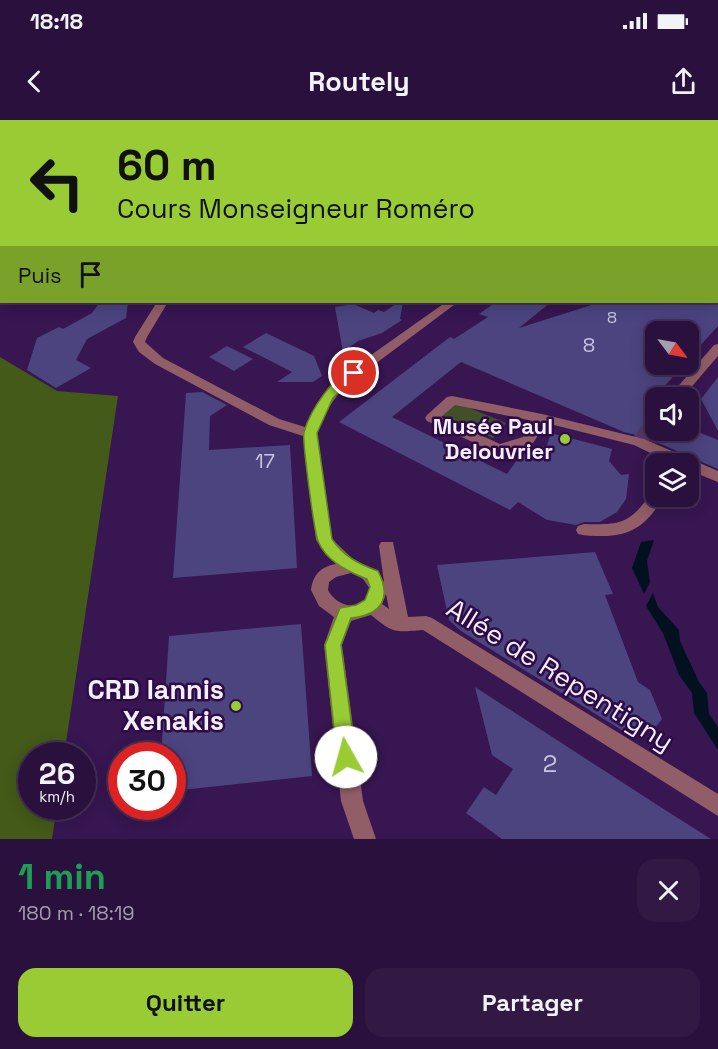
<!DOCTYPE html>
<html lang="fr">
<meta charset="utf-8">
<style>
body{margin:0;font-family:"Space Grotesk",sans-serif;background:#311944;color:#f1f3f6;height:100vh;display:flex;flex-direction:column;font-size:22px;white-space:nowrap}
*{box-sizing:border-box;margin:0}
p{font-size:20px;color:#a59db0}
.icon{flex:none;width:33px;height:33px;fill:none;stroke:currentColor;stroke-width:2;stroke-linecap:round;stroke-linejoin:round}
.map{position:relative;height:719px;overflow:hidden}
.sheet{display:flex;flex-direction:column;background:#29103d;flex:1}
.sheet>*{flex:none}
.guide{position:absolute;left:0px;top:0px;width:718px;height:183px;box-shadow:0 3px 15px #0003,0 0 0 2px #453057;background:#99cb35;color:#111;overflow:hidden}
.needle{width:39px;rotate:122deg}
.buttons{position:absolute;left:645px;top:201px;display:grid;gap:12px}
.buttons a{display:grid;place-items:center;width:54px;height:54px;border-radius:12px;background:#29103d;box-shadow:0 3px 15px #0003,0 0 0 2px #453057;font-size:30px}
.speed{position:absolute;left:18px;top:622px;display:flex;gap:12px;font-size:30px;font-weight:700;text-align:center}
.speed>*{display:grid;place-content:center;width:78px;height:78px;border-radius:50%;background:#29103d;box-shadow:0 3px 15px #0003,0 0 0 2px #453057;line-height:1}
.speed small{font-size:15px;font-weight:400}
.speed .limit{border:9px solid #d22;background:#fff;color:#111}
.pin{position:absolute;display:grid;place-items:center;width:51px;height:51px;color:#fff;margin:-26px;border:3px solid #fff;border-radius:50%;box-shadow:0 2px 6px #0007}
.me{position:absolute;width:66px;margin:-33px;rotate:353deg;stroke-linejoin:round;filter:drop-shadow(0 0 4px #0008)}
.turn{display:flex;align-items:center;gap:21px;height:126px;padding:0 18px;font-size:27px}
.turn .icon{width:78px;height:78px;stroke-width:2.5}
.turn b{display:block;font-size:42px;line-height:51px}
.then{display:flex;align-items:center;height:57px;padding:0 18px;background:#0003;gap:12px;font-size:22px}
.round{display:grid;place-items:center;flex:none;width:63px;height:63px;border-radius:18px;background:#311944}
.overview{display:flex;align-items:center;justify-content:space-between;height:102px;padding:0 18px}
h1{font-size:36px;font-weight:600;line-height:45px;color:#1e9e55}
.action{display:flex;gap:12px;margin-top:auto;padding:12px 18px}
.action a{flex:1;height:69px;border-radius:18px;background:#99cb35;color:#111;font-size:24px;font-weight:600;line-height:69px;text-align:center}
.action a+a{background:#311944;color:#f1f3f6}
.status{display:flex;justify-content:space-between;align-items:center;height:42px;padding:0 30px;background:#29103d;direction:ltr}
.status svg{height:16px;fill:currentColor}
header{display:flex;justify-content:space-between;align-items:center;height:78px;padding:0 18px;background:#29103d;font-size:27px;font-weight:600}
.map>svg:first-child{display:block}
.green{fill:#415028}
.forest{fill:#435a18}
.water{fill:#02111f}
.building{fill:#4b447f}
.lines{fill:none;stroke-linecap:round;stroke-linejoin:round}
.minor-tunnel{stroke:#54376b;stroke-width:15;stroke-dasharray:15 8;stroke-linecap:butt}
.minor{fill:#915d67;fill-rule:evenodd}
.route{fill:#99cb35;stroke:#638422;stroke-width:1.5}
.poi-dot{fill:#99cb35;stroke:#2d0b46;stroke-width:2}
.labels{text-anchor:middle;stroke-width:5;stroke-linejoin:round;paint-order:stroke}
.far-number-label{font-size:16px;fill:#cac4de}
.number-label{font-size:20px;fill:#cac4de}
.poi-label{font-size:22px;font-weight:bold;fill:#f5effd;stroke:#2d0b46;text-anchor:end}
.near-number-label{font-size:24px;fill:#cac4de}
.near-street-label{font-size:27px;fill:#f5effd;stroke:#2d0b46}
.near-poi-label{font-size:27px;font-weight:bold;fill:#f5effd;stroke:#2d0b46;text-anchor:end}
</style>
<div class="status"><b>18:18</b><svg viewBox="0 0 49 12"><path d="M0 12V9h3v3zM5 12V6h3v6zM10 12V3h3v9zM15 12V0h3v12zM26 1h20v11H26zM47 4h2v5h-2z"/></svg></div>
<header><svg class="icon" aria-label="back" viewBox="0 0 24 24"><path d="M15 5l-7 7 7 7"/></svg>Routely<svg class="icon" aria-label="share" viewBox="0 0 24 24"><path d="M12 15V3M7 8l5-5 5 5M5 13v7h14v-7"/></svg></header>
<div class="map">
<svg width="718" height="719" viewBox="0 0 718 719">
<rect width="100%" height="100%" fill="#371651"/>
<polygon class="green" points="453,281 506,303 493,318 439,294"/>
<polygon class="forest" points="0,237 57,271 118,276 64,636 32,636 32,687 57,687 52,719 0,719"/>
<g class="water">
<polygon points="654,420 647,441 650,462 644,474 632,448 641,422"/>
<polygon points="653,473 658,487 679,510 680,521 699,562 707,573 709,594 718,607 718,630 694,593 692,573 679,555 663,513 646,486"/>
</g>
<g class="building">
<polygon points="100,182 128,182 126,198 87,219 76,240 91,248 56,268 27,250 37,218 59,207 63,209 92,193"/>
<polygon points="399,182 403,182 400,199 402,200 382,213 358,221 343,232 335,187 353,184 374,193 378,190 384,192"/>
<polygon points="496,182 551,182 519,208 601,182 718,182 718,206 688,239 688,212 656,212 656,244 684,244 644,290 656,294 656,310 688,310 688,308 718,320 718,349 645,317 624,312 461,242 392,297 507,354 520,336 547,325 551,313 612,329 609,341 621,355 629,354 626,379 617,392 600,402 584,402 576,405 547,400 518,382 510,390 339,302 450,217 454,219 488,197 479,194"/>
<polygon points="266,213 314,236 322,256 313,262 277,262 292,252 243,227"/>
<polygon points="227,226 253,239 234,251 209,237"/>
<polygon points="718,257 718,311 701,279"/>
<polygon points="202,272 227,285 210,296 209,330 290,325 297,448 173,458 186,273"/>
<polygon points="595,432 613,474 605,475 638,562 650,570 662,599 655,608 630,610 628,614 461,511 449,500 437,445"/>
<polygon points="301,504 312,656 172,671 172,636 161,636 169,516"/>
<polygon points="475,567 662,688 711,719 502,719 466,693 484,667 496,675 513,649 492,635"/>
</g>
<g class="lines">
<polyline class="minor-tunnel" points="639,322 656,300"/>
<g class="minor">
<polygon points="416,0 424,0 425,2 417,2"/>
<polygon points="482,0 524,0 480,2"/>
<polygon points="630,0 639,0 641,2 631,2"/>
<rect x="0" y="15" width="2" height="4"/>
<rect x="717" y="68" width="1" height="6"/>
<polygon points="0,76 2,77 2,83 0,82"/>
<rect x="717" y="152" width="1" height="6"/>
<path d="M157,182H168L147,217L145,222L163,238L279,299L305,307L318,282L333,262L446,182H458L343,268L328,288L317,313L332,419L356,442L375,450L384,462L379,426L381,422H393L408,497L426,496L432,498L718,674V696L423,510C394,512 394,514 371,495L351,501L342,525L363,681L376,719H354L341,681L324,525L334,497L319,486L311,470C313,455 320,447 336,444L326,435L316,420L303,316L269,305L155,244L139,232L133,222L135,217ZM351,453L363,459L370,469C366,494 337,488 328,470L329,462L336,457ZM386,474L389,489L382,484Z"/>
<polygon points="718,224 718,236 682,278 668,278 714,225"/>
<path d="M452,276L542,294L644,319L718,351V362L688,350V344H673L634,325L546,303L533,323L499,334L494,332L427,301L425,298L427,295L447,277ZM455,285L533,301L523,317L500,324L441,297Z"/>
<path d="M656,371V376H664C649,402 634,416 603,416C594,416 586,416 578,414L576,410L578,406L584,404C621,405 630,404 652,372Z"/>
</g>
</g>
<path class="route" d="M354,249L360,253L333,278L317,313L332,419C343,436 359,444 378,451C392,478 382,495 351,498L341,525L356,637L353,643L346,645L340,643L337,637L325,525L340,488L356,485L365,480L370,467L367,459C347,451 326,441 318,421C314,411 302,320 304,312C310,291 333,255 354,249Z"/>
<g class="poi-dot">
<circle cx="565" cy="319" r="6"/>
<circle cx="236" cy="586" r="6"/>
</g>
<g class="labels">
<g class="far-number-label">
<text x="612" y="203">8</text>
</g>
<g class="number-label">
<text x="589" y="232">8</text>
<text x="265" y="348">17</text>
</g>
<g class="poi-label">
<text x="553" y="314">Musée Paul<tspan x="553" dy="25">Delouvrier</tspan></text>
</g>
<g class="near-number-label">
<text x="550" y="652">2</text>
</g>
<g class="near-street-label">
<text transform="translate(560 555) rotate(32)" y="9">Allée de Repentigny</text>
</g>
<g class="near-poi-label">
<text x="224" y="579">CRD Iannis<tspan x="224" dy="31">Xenakis</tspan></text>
</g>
</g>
</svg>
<div class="buttons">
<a><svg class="needle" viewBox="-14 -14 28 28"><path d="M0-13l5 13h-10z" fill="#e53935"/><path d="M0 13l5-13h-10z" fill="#a59db0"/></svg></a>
<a><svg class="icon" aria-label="sound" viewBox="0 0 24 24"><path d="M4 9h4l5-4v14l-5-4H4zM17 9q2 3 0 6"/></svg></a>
<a><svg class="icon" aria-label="layers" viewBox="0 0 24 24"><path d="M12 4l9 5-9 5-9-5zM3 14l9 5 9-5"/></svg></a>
</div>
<div class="speed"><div>26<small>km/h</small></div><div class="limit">30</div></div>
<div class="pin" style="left:354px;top:253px;background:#d93025"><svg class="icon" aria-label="arrive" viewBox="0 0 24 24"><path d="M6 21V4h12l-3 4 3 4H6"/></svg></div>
<svg class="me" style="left:346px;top:637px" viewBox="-20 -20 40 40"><circle r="19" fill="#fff"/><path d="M0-13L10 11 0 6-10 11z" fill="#99cb35"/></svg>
<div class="guide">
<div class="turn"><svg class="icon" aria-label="left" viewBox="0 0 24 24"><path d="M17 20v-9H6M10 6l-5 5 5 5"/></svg><div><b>60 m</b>Cours Monseigneur Roméro</div></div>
<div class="then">Puis<svg class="icon" aria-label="arrive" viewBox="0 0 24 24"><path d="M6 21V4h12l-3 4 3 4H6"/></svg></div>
</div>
</div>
<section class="sheet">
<div class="overview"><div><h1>1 min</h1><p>180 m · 18:19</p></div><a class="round"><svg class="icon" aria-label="close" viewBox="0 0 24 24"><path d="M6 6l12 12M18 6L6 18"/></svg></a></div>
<div class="action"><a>Quitter</a><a>Partager</a></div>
</section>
